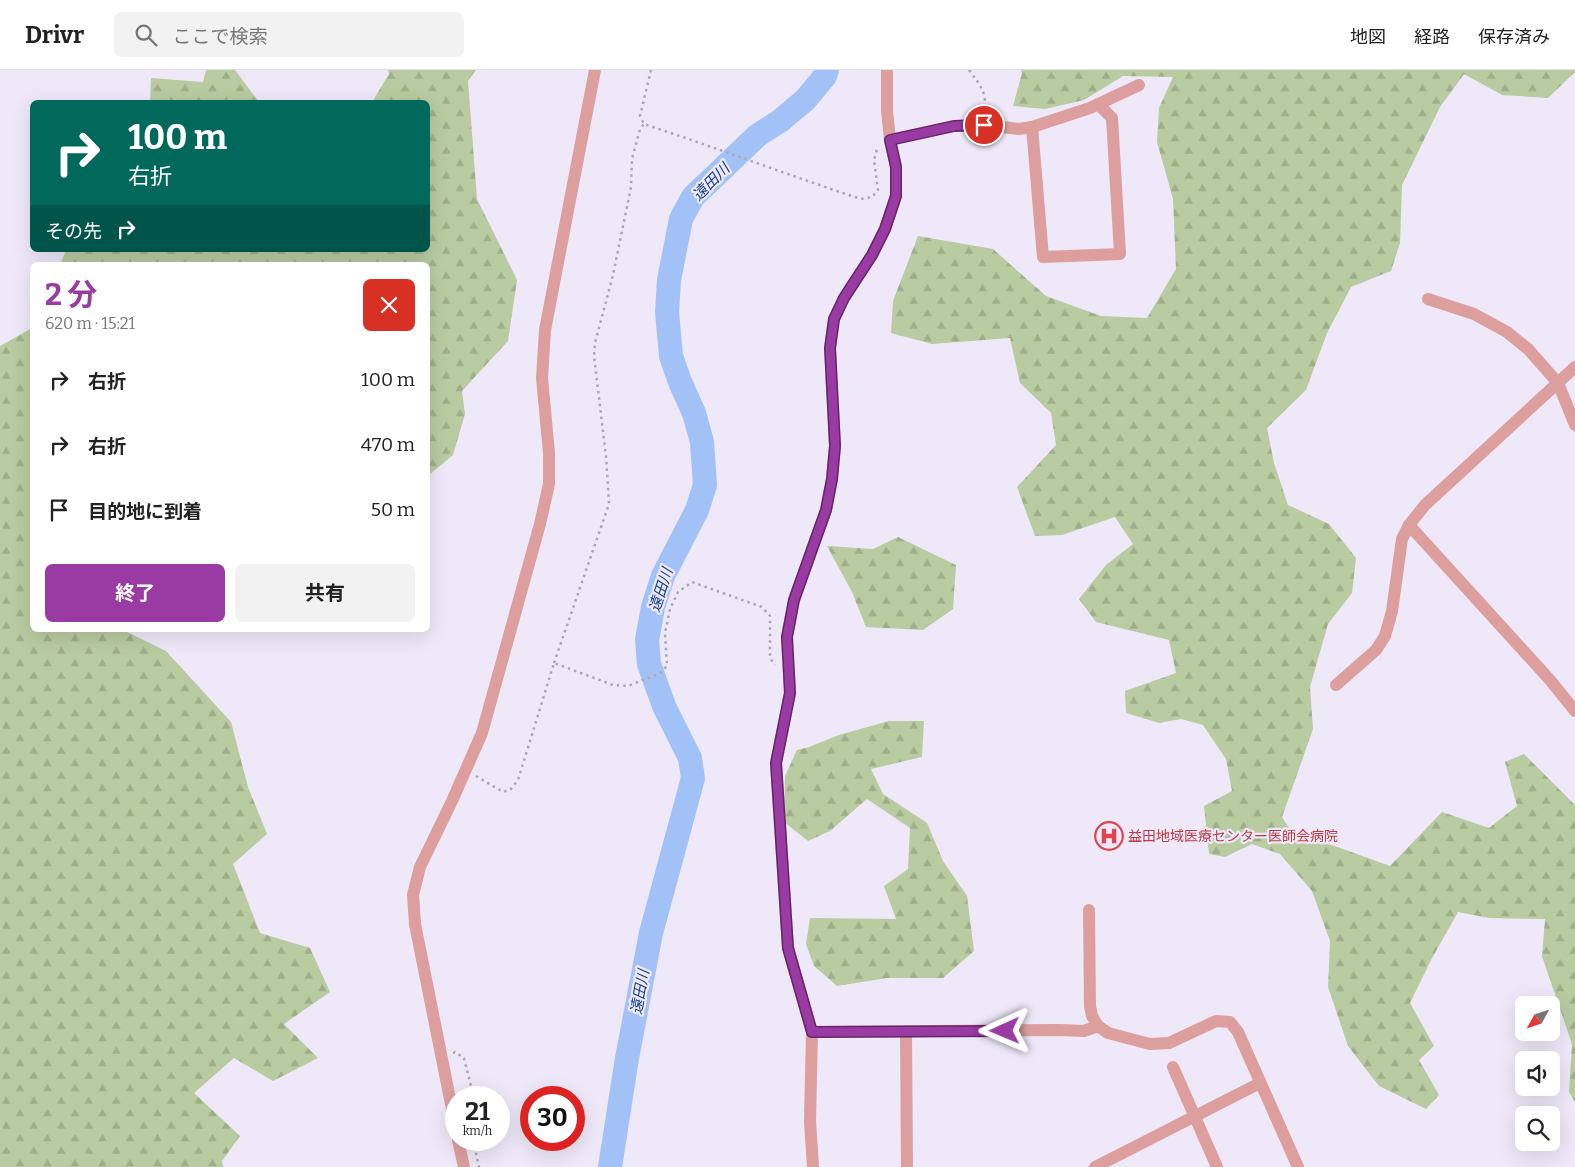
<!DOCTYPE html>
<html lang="ja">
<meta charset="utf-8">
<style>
body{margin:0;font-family:Bitter,"Noto Sans JP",serif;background:#f2f2f2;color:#222;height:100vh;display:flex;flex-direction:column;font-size:19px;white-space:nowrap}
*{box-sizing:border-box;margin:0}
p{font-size:16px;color:#767676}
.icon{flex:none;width:28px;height:28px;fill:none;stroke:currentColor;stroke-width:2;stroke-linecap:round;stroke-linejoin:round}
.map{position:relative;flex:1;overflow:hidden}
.details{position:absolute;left:30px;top:192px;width:400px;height:370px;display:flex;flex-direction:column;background:#fff;border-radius:8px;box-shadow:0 5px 20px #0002}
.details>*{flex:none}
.top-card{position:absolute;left:30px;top:30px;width:400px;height:152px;border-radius:8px;box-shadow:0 5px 20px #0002;background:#00695c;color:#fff;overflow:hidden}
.needle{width:32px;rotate:230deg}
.controls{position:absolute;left:1515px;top:926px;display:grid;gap:10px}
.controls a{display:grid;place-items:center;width:45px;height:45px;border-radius:8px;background:#fff;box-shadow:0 5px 20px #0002;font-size:25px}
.speed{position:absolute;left:445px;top:1016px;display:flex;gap:10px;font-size:25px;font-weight:700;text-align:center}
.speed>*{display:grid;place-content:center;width:65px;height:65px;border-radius:50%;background:#fff;box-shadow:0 5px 20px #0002;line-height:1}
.speed small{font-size:12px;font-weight:400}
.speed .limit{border:8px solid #d22;background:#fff;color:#111}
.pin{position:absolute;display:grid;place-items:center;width:42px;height:42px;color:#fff;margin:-21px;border:2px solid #fff;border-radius:50%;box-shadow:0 1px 5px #0007}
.me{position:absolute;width:55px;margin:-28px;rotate:269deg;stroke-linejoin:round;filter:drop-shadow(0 0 4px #0008)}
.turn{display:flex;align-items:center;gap:18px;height:105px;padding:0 15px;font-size:22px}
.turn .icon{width:65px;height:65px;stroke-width:2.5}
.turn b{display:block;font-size:35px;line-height:42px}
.then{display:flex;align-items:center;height:48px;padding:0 15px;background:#0003;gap:10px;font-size:19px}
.round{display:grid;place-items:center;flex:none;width:52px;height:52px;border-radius:8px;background:#f2f2f2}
.overview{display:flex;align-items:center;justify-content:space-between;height:85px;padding:0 15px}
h1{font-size:30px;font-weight:700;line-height:38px;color:#9a3ba3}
.button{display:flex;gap:10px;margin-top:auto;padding:10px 15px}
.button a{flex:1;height:58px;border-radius:8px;background:#9a3ba3;color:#fff;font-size:20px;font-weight:700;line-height:58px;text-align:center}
.button a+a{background:#f2f2f2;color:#222}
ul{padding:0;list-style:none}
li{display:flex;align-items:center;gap:15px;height:65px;padding:0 15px}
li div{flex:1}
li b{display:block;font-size:19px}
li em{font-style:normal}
header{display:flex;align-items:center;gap:30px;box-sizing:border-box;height:70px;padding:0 25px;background:#fff;border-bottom:1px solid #e0e0e0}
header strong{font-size:24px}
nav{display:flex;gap:28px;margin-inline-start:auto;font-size:18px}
.search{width:350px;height:45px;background:#f2f2f2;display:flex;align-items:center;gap:12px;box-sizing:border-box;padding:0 18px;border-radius:8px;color:#767676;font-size:19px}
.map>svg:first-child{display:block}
.forest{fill:url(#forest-firs)}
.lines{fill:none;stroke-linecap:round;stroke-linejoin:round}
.river{stroke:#a2c2f7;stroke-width:24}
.path{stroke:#aba6b3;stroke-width:2.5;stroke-dasharray:2.5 4;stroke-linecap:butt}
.minor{stroke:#dc9f9e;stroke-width:12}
.route-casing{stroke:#64266a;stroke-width:12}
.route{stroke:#9a3ba3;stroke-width:9}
.labels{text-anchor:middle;stroke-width:4.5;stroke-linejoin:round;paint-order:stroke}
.health-label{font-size:14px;fill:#be3a42;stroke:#eee8f8;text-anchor:start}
.water-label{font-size:15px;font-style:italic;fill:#13408a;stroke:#eee8f8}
</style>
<header>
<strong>Drivr</strong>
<div class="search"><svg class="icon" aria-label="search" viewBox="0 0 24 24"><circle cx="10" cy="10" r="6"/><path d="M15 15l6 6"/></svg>ここで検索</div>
<nav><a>地図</a><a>経路</a><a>保存済み</a></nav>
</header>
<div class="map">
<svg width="1575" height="1097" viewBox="0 0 1575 1097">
<defs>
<pattern id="forest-firs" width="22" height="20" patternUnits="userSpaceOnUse" patternTransform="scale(1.25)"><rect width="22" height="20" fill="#b9cba0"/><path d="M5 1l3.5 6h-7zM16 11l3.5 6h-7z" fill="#9fae8a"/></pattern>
</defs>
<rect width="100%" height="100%" fill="#eee8f8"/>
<g class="forest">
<polygon points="206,0 235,0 259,32 150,32 151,8 203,12"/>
<polygon points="388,0 476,0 468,11 477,129 517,210 508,271 462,321 465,344 453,385 428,406 428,195 60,195 66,180 428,180 428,32 372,32 389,4"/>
<polygon points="1021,0 1575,0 1575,2 1548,28 1502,25 1464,4 1440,37 1402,115 1400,173 1391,201 1351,217 1327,263 1306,320 1267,358 1274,393 1288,435 1329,454 1356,488 1352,523 1328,554 1310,617 1313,659 1282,747 1296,769 1329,774 1390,796 1442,742 1489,758 1517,736 1505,692 1524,684 1575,735 1575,1032 1569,1022 1572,974 1542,886 1545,849 1489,848 1458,842 1431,890 1410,933 1434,976 1419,990 1439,1025 1426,1039 1379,1016 1348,976 1328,917 1330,871 1312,821 1280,784 1252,774 1225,787 1209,784 1204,736 1232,721 1226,689 1203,655 1181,649 1159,653 1126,643 1125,621 1176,603 1169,570 1096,552 1079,529 1106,495 1133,474 1115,447 1062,465 1035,466 1017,417 1056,375 1051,343 1020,313 1010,268 932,274 891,263 893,231 918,166 993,179 1046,226 1101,246 1147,248 1176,199 1173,129 1157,72 1159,38 1173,7 1123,6 1084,30 1045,39 1013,36 1022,3"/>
<polygon points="32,258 32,560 123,560 166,581 231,652 248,717 267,764 233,794 260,863 310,878 330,922 284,954 318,988 273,1011 234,988 194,1023 240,1066 222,1091 223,1097 0,1097 0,276"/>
<polygon points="898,467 956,495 953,539 923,560 866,557 852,522 827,476 873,479"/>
<polygon points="889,651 924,651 922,687 871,699 883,724 927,753 943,791 967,826 974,881 943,908 887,908 837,916 814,896 806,874 810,848 896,849 884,816 908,799 910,758 867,729 830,761 808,771 784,752 785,706 797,680 809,677 839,665"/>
</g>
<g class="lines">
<polyline class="river" points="610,1097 627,988 651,863 693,708 690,688 664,636 649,594 647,570 653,537 663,506 697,440 705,415 702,372 694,343 680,312 671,286 667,242 669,210 681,149 693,127 758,65 780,51 805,30 825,6 827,0"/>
<g class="path">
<path d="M651,0L640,46L644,54C717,78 788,105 861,129L872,127L878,120L874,90L878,76"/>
<path d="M969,0C981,16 987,23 985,44"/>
<polyline points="554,593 609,434 606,386 594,286 595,273 613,205 631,117 632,89 640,59 644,54"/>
<polyline points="476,706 503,722 511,719 518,710 554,593 613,615 628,616 660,603 667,596 665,563 670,539 678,522 692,512 762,537 770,546 770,588 775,595"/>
<polyline points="453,983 455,982 464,988 474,1028"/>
<polyline points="473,1070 479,1097"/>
</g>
<g class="minor">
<polyline points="1032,57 1043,187 1120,184 1112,48 1098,34"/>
<polyline points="890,70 954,56 984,55 1019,59 1032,57 1090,38 1139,15"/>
<polyline points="1428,229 1474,244 1507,262 1528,279 1558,313 1575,355"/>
<polyline points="1409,455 1550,610 1575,641"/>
<polyline points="1336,615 1376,580 1385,566 1392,541 1402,469 1409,455 1425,435 1575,297"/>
<polyline points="1098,956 1108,963 1150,974 1169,973 1216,951 1230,952 1238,962 1298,1097"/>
<polyline points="812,962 1059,960 1084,961 1098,956 1092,946 1090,936 1089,840"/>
<polyline points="906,962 907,1097"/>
<polyline points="1173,997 1217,1097"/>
<polyline points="456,1059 415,854 413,825 420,797 452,731 482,663 540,454 549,414 549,383 542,308 545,260 595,0"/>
<polyline points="458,1070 464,1097"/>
<polyline points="813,1097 810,1051 812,962 788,878 776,693 790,623 787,567 794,530 826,440 832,409 835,376 830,278 834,249 844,228 872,185 885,159 896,126 896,97 890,70 887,41 887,0"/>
<polyline points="1095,1097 1260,1013"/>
</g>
</g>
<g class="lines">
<defs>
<polyline id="route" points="984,55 954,56 890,70 896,97 896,126 885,159 872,185 844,228 834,249 830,278 835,376 832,409 826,440 794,530 787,567 790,623 776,693 788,878 812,962 1005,961"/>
</defs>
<use href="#route" class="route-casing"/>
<use href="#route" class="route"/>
</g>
<defs>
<symbol id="hospital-ring" viewBox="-11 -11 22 22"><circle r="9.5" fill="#eee8f8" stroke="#e0444e" stroke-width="1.5"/><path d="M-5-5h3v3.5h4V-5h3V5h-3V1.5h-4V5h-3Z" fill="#e0444e"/></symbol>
</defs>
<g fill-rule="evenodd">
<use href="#hospital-ring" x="1093" y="750" width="32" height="32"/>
</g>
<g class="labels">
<g class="health-label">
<text x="1128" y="771">益田地域医療センター医師会病院</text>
</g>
<g class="water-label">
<text transform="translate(711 112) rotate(-45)" y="5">遠田川</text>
<text transform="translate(661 520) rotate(-72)" y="5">遠田川</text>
<text transform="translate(640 922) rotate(-80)" y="5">遠田川</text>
</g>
</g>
</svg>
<div class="controls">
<a><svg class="needle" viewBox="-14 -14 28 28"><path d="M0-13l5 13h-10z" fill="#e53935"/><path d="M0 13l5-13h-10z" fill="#767676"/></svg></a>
<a><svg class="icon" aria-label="sound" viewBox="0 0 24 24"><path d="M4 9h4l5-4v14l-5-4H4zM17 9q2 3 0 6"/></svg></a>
<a><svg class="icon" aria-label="search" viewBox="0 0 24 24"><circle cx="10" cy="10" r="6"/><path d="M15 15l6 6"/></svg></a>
</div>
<div class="speed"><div>21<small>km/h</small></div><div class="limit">30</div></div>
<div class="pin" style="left:984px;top:55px;background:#d93025"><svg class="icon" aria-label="arrive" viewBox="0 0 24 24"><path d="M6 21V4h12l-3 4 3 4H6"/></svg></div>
<svg class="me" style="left:1005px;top:961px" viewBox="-20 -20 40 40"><path d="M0-17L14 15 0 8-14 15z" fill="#9a3ba3" stroke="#fff" stroke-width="4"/></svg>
<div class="top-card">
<div class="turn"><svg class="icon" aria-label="right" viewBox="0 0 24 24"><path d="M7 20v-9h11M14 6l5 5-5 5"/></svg><div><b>100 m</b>右折</div></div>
<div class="then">その先<svg class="icon" aria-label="right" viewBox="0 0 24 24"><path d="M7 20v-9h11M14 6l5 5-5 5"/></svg></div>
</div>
<section class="details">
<div class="overview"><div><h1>2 分</h1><p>620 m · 15:21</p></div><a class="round" style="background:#d93025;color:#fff"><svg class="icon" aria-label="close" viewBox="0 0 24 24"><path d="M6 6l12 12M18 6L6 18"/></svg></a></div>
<ul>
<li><svg class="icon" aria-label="right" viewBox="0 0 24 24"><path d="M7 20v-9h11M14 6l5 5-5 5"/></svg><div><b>右折</b></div><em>100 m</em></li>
<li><svg class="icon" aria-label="right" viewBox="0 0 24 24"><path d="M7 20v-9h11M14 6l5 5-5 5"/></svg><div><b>右折</b></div><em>470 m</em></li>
<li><svg class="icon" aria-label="arrive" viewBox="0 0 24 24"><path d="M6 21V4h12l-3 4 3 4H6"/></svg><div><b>目的地に到着</b></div><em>50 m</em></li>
</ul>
<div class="button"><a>終了</a><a>共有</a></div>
</section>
</div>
